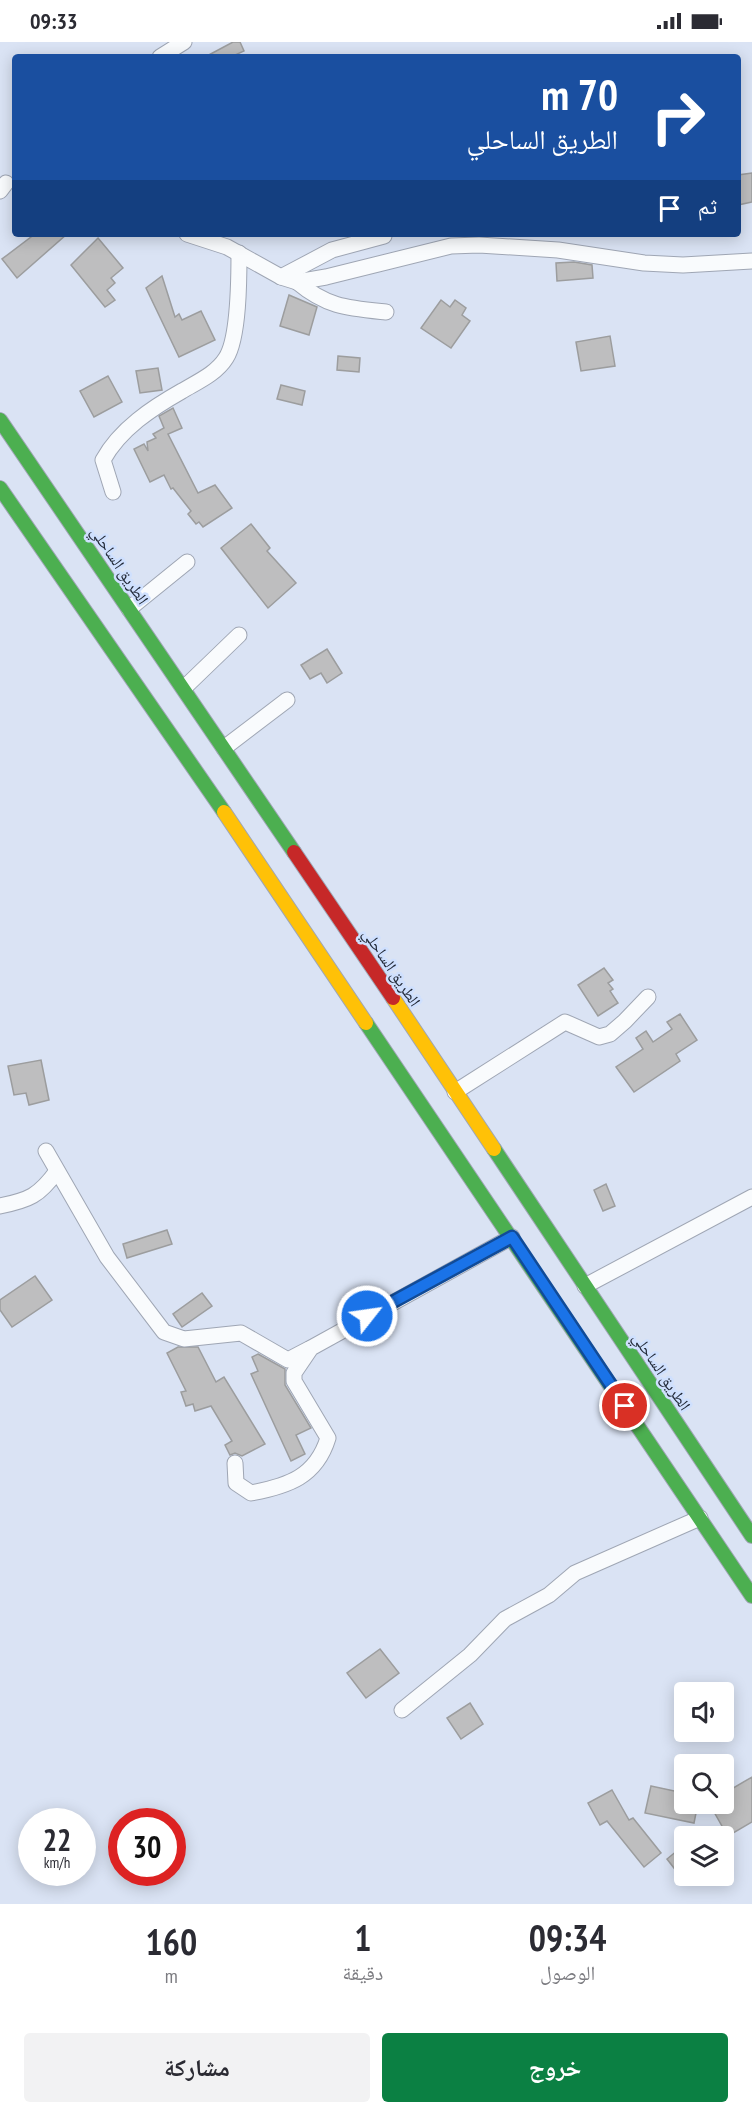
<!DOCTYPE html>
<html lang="ar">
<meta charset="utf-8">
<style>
body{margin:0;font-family:"PT Sans Narrow","Noto Naskh Arabic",sans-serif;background:#f2f2f3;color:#2b2b33;direction:rtl;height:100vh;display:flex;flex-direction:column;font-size:22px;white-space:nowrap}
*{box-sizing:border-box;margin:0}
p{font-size:20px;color:#7c7c81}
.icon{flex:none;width:33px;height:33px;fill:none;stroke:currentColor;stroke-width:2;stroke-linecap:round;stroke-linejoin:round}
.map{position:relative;height:1862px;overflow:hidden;direction:ltr}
.drawer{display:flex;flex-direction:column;background:#fff;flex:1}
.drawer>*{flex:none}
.banner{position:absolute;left:12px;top:12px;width:729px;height:183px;border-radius:6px;box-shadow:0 3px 15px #0003;direction:rtl;background:#1a4fa0;color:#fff;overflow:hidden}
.buttons{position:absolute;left:674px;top:1640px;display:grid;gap:12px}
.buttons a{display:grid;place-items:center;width:60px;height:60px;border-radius:6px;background:#fff;box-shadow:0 3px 15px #0003;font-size:30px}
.speed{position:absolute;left:18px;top:1766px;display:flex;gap:12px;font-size:30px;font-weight:700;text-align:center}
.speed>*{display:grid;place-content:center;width:78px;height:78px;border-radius:50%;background:#fff;box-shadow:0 3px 15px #0003;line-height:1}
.speed small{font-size:15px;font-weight:400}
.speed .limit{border:9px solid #d22;background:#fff;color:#111}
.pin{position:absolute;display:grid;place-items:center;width:51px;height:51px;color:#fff;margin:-26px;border:3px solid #fff;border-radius:50%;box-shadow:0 2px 6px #0007}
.me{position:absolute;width:66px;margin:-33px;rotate:60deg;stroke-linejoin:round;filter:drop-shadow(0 0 4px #0008)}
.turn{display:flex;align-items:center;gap:21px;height:126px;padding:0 24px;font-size:27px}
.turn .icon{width:78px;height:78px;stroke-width:2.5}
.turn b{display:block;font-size:42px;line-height:51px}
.then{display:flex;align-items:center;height:57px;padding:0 24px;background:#0003;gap:12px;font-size:22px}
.eta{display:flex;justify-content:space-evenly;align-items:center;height:102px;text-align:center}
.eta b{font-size:36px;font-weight:800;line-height:42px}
.button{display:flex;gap:12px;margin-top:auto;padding:12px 24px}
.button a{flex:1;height:69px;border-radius:6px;background:#0b8043;color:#fff;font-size:24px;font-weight:800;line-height:69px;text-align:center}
.button a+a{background:#f2f2f3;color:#2b2b33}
.status{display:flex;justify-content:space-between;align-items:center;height:42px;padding:0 30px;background:#fff;direction:ltr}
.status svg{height:16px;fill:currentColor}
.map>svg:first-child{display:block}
.building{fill:#bebebf;stroke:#9c9d9e;stroke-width:1.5}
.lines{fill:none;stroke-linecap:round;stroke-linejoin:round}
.street-casing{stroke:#9fa6b4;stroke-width:17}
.fast-casing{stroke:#9fa6b4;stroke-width:16}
.slow-casing{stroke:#9fa6b4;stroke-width:16}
.jam-casing{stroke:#9fa6b4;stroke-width:16}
.street{stroke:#f9fbfd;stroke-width:15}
.fast{stroke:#4caf50;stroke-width:14}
.slow{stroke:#ffc107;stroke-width:14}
.jam{stroke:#c62828;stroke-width:14}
.route-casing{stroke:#114b97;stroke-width:15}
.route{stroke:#1a73e8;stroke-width:10}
.labels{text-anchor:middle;stroke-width:5;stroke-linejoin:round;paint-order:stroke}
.street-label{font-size:16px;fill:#1f2634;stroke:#cfe0fe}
</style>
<div class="status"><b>09:33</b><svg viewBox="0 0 49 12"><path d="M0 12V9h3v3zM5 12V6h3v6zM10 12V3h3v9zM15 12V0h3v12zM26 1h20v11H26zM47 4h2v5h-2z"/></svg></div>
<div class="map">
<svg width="752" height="1862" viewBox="0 0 752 1862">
<rect width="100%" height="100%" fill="#dae3f4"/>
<g class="building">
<polygon points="233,0 240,0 244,9 231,15 205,15"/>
<polygon points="752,131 752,160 738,163 738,133"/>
<polygon points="35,192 67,192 17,236 2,217"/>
<polygon points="98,196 123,226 111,236 115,241 107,248 115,258 105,265 71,223"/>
<polygon points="574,220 592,223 593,236 557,239 556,221"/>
<polygon points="162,234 175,275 179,272 182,278 201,269 215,298 179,315 146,246"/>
<polygon points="289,253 317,265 309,293 280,284"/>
<polygon points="441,258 450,265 455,258 466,266 462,273 470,279 451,306 421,286"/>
<polygon points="610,294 615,324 581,329 576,300"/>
<polygon points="338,314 360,316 359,330 337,328"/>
<polygon points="158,326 162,348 140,351 136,329"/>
<polygon points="108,334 122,360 94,375 80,349"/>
<polygon points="281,343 305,349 302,363 277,357"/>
<polygon points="173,366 182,386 168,392 198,451 215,443 232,466 203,485 199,480 196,482 188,472 191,469 173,446 171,447 164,433 150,440 134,407 144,402 148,409 147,400 156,396 153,392 164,386 159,374"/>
<polygon points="251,482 270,506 267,509 296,541 268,566 221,506"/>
<polygon points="327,607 342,631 327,641 321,631 310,637 301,623"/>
<polygon points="604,926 613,938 608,941 613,947 610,949 618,961 598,974 578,943"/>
<polygon points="680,972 697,998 676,1012 680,1019 634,1050 616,1025 643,1007 636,996 646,989 653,1000 672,987 667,980"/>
<polygon points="41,1018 49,1058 29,1063 26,1051 14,1053 8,1024"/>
<polygon points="606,1142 615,1164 603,1169 594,1148"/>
<polygon points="167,1188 172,1202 127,1216 123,1202"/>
<polygon points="35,1234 52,1258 12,1285 0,1268 0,1258"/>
<polygon points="202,1251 212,1264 182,1285 173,1272"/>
<polygon points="178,1305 198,1305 216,1340 224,1335 265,1402 242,1414 235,1411 230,1413 225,1403 232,1399 211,1364 195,1369 193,1362 186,1364 181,1350 186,1349 167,1311"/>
<polygon points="258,1312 285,1327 285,1343 311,1386 296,1393 305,1412 291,1419 251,1332 258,1329 252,1315"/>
<polygon points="380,1607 399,1631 366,1656 347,1631"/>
<polygon points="470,1661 483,1682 461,1697 447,1676"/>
<polygon points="752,1735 752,1780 723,1797 723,1786 709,1761 723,1761 723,1752"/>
<polygon points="651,1744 684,1751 684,1761 698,1761 694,1781 645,1771"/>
<polygon points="612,1748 629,1778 633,1776 661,1811 644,1825 607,1779 600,1783 588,1761"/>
<polygon points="684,1803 684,1839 667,1817"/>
</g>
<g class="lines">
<defs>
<g id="street">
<polyline points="160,15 184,0"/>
<polyline points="0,149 6,141"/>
<polyline points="187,192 227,205 281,235 297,240 326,235 451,204 479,203 558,208 644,221 683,223 752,219"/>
<polyline points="281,235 332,208 384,194"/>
<path d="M297,240C327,265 347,266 386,270"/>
<path d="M113,450L103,418C120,387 152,366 182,349C197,340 216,332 226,316C239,296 239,236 239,211"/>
<polyline points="129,567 187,520"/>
<polyline points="184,646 239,593"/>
<polyline points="224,706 287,658"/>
<polyline points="455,1050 565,980 599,995 610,992 625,979 648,955"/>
<polyline points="46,1109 107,1215 164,1290 184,1297 241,1291 288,1318 309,1307"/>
<path d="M0,1164C29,1158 39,1154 57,1129"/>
<polyline points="585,1244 752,1155"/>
<path d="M235,1421L236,1441L251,1451C288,1444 316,1435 328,1396L294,1339V1331L311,1306L512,1195"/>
<polyline points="402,1668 470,1613 505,1577 549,1553 575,1531 700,1476"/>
</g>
<g id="fast">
<polyline points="0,378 294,810"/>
<polyline points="0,446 224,770"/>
<polyline points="366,981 752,1554"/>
<polyline points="494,1107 752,1494"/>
</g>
<g id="slow">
<polyline points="224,770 366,981"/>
<polyline points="393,956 494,1107"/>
</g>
<polyline id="jam" points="294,810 393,956"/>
</defs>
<use href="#street" class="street-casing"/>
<use href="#fast" class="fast-casing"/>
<use href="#slow" class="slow-casing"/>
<use href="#jam" class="jam-casing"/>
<use href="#street" class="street"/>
<use href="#fast" class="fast"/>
<use href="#slow" class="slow"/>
<use href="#jam" class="jam"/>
</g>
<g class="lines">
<defs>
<polyline id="route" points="367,1274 512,1195 625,1364"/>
</defs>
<use href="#route" class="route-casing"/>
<use href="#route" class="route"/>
</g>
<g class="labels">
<g class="street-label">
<text transform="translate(120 523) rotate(56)" y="6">الطريق الساحلي</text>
<text transform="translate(392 925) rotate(56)" y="6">الطريق الساحلي</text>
<text transform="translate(662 1329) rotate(56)" y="6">الطريق الساحلي</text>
</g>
</g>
</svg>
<div class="buttons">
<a><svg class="icon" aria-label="sound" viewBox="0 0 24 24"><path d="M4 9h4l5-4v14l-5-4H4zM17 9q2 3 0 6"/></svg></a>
<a><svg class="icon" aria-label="search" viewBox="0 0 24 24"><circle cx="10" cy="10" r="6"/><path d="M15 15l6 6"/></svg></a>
<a><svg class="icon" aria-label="layers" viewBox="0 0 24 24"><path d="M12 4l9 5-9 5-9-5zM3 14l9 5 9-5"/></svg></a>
</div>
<div class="speed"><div>22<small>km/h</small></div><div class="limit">30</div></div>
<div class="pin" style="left:625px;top:1364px;background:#d93025"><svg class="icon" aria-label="arrive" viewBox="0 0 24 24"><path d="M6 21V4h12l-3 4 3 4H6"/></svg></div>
<svg class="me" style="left:367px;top:1274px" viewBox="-20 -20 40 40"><circle r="17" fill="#1a73e8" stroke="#fff" stroke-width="3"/><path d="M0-11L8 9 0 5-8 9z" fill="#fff"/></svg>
<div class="banner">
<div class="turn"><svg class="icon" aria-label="right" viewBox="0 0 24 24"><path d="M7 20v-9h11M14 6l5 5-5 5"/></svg><div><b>70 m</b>الطريق الساحلي</div></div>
<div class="then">ثم<svg class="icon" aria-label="arrive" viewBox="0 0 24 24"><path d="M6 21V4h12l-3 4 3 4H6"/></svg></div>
</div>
</div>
<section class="drawer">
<div class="eta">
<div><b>09:34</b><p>الوصول</p></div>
<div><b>1</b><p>دقيقة</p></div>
<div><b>160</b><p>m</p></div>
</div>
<div class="button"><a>خروج</a><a>مشاركة</a></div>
</section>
